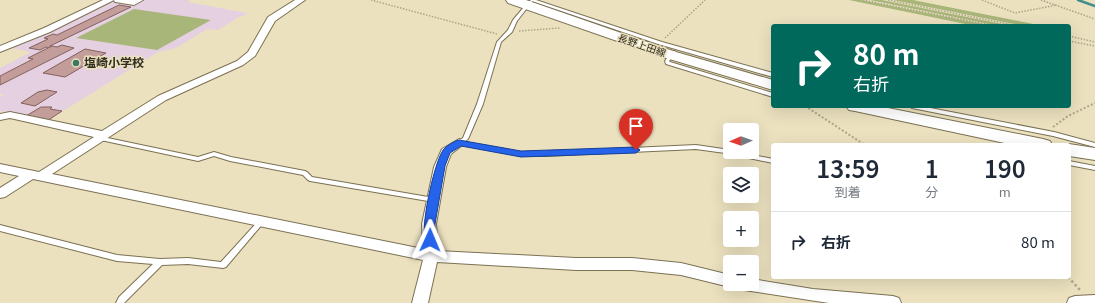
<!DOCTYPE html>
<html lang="ja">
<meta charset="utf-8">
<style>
body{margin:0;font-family:Georgia,"Noto Sans JP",serif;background:#f6f6f7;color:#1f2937;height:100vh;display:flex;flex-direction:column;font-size:15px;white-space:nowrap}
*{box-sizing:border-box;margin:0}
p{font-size:13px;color:#747a83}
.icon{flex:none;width:22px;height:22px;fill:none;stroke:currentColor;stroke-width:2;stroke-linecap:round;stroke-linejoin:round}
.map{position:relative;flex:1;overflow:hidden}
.sheet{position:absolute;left:771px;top:143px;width:300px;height:136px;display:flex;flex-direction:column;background:#fff;border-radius:4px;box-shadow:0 4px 16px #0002}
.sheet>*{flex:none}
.hud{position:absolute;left:771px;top:24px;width:300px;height:84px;border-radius:4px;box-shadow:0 4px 16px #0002;background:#00695c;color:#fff;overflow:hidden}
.needle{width:26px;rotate:268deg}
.tools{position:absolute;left:723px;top:123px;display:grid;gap:8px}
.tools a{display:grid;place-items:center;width:36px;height:36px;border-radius:4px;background:#fff;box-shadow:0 4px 16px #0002;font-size:20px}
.pin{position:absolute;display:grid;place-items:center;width:34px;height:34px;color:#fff;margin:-41px -17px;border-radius:50% 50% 50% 0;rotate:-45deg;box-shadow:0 0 4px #0007}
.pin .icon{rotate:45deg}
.me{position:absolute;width:44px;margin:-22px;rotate:1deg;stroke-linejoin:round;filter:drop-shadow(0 0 3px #0008)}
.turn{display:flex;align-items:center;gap:14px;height:84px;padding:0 16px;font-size:18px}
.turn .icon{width:52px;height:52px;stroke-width:2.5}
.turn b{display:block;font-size:28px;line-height:34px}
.eta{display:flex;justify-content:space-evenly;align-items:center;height:68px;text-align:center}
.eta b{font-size:24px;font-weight:600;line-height:28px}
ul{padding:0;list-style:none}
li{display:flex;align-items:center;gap:12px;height:60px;padding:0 16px;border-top:1px solid #e0e1e3}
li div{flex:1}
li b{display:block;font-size:15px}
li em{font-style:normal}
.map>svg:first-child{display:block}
.education{fill:#e4d0e0}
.green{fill:#a9b67a}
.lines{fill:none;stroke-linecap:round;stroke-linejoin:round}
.stream{stroke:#418d8a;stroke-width:2.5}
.building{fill:#c39d99;stroke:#84615d}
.service-casing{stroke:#7b7153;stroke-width:2}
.minor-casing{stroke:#7b7153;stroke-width:2}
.primary-casing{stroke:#7b7153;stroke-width:2}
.path-far2{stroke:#aca58a;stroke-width:1.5;stroke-dasharray:1.5 1.5;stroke-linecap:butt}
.path-far1{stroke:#aca58a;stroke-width:2;stroke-dasharray:2 2;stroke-linecap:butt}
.path{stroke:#aca58a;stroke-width:2.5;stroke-dasharray:2.5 2.5;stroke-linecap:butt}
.service{fill:#fff;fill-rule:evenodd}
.minor{fill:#fff;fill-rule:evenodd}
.primary{fill:#fff;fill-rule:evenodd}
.route{fill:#2563eb;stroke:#184099}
.poi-dot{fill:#3c7965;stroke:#ebe1bf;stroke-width:1.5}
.labels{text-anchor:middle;stroke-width:3;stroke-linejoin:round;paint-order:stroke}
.far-street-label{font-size:10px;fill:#312d20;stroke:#ebe1bf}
.poi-label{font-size:12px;font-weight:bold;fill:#312d20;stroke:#ebe1bf;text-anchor:start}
</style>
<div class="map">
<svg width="1095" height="303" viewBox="0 0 1095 303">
<rect width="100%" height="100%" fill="#ebe1bf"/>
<polygon class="education" points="111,0 134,4 142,0 191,0 187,2 247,13 243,16 240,16 218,30 207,29 176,48 158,52 47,121 0,111 0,97 4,95 0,94 0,68 31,52 7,47"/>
<g class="green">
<polygon points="849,0 861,0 993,26 975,26"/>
<polygon points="870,0 882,0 1012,26 999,26"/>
<polygon points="893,0 913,0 1043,26 1024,26"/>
<polygon points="134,9 211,20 157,50 76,38"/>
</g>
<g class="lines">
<polyline class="stream" points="1078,0 1095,6"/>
</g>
<g class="building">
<polygon points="119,5 131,7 50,46 52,46 48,48 46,47 40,50 29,48 48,39 44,38 53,34 57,35"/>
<polygon points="62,45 74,48 0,85 0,76 33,59 28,58 52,46 57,47"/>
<polygon points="85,49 106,53 65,77 43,73"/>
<polygon points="47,90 57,92 35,106 21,103 38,92"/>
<polygon points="41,107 52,107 50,109 62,111 47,121 26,116"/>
</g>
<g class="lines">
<defs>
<g id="service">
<polygon points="530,0 536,0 662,42 773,73 773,77 658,44 532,1 531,3 517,21 512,32 501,42 483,104 468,139 464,142 521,152 545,152 696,145 730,150 730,152 739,152 773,159 773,163 725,153 696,149 545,156 521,156 457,144 456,143 463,138 477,104 497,42 508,30 513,20 529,1 531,1"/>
<polygon points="672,51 674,51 676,52 669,61 670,62 773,93 773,97 666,64 665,61"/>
<polygon points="909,106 920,106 1054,132 1095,143 1095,147 1053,136 912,108"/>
<polygon points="98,136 198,157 214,152 231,157 305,171 307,172 312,177 434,198 436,198 437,200 436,202 434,202 310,181 308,180 303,175 230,161 214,156 198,161 96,139 95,138"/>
<polygon points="1069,161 1095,166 1095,170 1069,165"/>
<polygon points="260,219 264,219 265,221 226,267 223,268 188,264 162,265 124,303 116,303 119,297 153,264 117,261 0,231 0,225 117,255 160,259 188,258 221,262"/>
</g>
<g id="minor">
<polygon points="103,0 143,0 134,5 115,2 114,0 50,32 0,52 0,46 44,28"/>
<polygon points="295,0 305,0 275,21 255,56 243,65 166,100 52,174 423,249 422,224 434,167 442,149 459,139 463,140 465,143 451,154 446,167 436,224 438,251 576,258 632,258 681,263 730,275 730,284 736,284 735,285 730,287 681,275 632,270 576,270 437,262 428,303 412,303 423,260 33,179 5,197 0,198 0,188 19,176 0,172 0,164 39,172 94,137 10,118 0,120 0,114 10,112 102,131 158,96 237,61 248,52 268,17"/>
<polygon points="752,279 813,289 893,296 899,298 901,303 829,303 744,290 739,288 736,284 752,284"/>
<polygon points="1095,295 1095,303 1067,303 1069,298 1075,296"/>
</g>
<g id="primary">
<polygon points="506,0 526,0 676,52 773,80 773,90 666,58 508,3"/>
<polygon points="846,106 878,106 1043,139 1050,141 1052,145 1014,145 855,111 849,110"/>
<polygon points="1069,144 1095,148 1095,160 1069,156 1069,145 1065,145"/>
</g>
</defs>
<use href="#service" class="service-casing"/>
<use href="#minor" class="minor-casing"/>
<use href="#primary" class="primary-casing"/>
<g class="path-far2">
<polyline points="371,0 497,34"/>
<polyline points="863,0 996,26"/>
<polyline points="888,0 1018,26"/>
<polyline points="982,0 1015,13 1057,5"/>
<polyline points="1041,0 1095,19"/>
<polyline points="519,31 560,28"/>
<polyline points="1069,36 1095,42"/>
<polyline points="665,38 705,0"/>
<polyline points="1069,41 1095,46"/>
</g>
<g class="path-far1">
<polyline points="805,106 865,145"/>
<polyline points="1053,127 1068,116 1095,103"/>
</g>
<polyline class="path" points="1068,277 1081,291"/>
<use href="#service" class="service"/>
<use href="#minor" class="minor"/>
<use href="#primary" class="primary"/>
</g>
<path class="route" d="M459,140L521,151L636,147L640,150L636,153L521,157L461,146L450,153L445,166L435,224V240L434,243H426C419,230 434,165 442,152C444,147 454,141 459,140Z"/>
<circle class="poi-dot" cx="76" cy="63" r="4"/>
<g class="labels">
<g class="far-street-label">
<text transform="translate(642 45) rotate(19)" y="4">長野上田線</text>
</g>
<g class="poi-label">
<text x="84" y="67">塩崎小学校</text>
</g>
</g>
</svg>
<div class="tools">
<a><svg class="needle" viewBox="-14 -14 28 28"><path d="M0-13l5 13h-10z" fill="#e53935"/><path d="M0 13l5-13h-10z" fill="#747a83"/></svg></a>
<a><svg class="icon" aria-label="layers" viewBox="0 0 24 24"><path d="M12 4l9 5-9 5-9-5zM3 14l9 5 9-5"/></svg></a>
<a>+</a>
<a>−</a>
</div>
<div class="pin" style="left:636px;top:150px;background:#d93025"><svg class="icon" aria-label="arrive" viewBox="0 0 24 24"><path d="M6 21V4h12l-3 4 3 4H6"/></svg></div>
<svg class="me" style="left:430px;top:240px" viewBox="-20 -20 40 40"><path d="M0-17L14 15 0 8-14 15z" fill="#2563eb" stroke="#fff" stroke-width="4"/></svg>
<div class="hud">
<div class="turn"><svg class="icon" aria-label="right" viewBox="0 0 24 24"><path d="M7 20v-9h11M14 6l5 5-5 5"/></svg><div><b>80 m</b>右折</div></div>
</div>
<section class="sheet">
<div class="eta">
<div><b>13:59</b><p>到着</p></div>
<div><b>1</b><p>分</p></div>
<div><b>190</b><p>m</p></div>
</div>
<ul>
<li><svg class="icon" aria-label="right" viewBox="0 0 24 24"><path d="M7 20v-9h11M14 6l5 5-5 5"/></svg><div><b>右折</b></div><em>80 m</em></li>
</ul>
</section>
</div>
